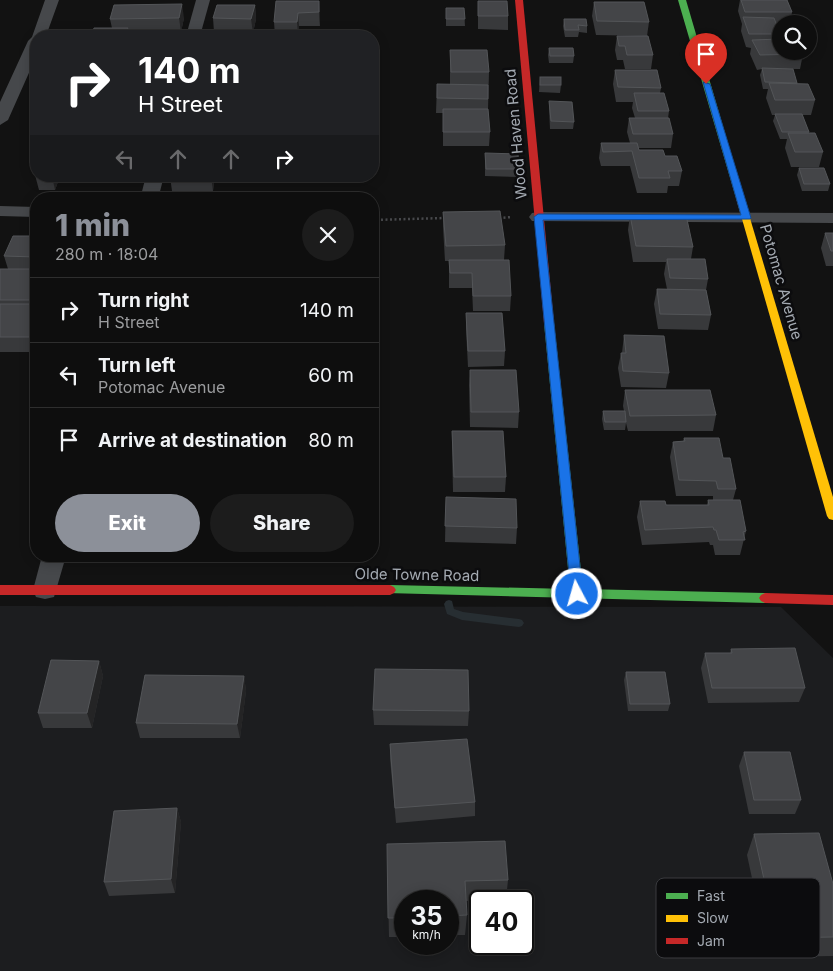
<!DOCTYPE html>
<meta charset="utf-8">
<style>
body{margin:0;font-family:Inter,sans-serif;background:#1c1c1c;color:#f1f3f6;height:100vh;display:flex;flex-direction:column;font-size:19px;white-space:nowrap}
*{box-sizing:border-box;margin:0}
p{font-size:16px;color:#9b9c9e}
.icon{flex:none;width:28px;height:28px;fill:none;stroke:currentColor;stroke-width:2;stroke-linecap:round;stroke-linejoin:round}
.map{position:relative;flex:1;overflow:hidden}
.side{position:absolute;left:30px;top:192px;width:349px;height:370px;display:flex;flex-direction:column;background:#0e0e0e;border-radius:20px;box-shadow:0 2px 12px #0003,0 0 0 1px #2e2e2e}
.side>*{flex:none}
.guide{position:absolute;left:30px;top:30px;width:349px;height:152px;border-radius:20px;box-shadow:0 2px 12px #0003,0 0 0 1px #2e2e2e;background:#202124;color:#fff;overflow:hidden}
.fabs{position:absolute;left:772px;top:15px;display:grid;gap:10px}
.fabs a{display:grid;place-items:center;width:45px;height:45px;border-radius:50%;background:#0e0e0e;box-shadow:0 2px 12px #0003,0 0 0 1px #2e2e2e;font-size:25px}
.speed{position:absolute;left:394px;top:890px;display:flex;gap:10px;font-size:25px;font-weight:700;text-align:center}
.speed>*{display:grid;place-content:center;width:65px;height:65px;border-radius:50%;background:#0e0e0e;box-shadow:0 2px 12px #0003,0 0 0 1px #2e2e2e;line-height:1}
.speed small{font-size:12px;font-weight:400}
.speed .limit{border:2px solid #111;border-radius:8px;background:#fff;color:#111}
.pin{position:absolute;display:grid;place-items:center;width:42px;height:42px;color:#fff;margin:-51px -21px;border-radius:50% 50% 50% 0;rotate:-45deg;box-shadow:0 0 5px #0007}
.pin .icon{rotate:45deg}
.me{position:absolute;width:55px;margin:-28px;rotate:354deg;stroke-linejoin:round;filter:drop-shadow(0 0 4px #0008)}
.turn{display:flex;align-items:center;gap:18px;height:105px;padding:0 25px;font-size:22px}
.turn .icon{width:65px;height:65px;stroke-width:2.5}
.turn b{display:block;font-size:35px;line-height:42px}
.lanes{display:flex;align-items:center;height:48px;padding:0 25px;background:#0003;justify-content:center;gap:25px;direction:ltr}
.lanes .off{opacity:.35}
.round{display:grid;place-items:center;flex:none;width:52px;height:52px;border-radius:26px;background:#1c1c1c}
.head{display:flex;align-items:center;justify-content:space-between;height:85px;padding:0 25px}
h1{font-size:30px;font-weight:800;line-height:38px;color:#8c9099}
.primary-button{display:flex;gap:10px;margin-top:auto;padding:10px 25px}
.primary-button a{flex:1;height:58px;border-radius:30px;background:#8c9099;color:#fff;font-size:20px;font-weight:800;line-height:58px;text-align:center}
.primary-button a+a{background:#1c1c1c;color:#f1f3f6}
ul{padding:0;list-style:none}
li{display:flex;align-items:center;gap:15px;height:65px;padding:0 25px;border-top:1px solid #2e2e2e}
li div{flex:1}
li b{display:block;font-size:19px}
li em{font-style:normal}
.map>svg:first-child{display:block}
.built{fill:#1c1d1f;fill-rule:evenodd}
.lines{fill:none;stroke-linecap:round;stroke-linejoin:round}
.stream{fill:#272e32;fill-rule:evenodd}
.path{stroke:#48494c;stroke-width:2.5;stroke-dasharray:2 2.5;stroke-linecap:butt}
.street{fill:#46484b;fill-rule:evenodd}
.fast{fill:#4caf50;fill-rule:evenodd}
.slow{fill:#ffc107;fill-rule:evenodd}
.jam{fill:#c62828;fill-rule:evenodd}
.wall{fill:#38393b}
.shaded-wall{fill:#242425}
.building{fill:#444548;stroke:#535558}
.route{fill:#1a73e8;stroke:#114b97}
.labels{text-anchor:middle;stroke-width:5;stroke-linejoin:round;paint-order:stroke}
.street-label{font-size:15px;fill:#a4aab2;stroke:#0c0c0e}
.key{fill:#0c0c0e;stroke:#3a3b3f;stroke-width:1}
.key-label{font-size:14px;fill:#a4aab2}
</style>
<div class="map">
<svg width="833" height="971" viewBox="0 0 833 971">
<rect width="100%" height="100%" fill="#121212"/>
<path class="built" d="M0,606L781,607L833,658V971H0ZM405,901H448V944H405ZM480,901H522V944H480Z"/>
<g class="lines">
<polygon class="stream" points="449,600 452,601 454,609 463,612 519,619 522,620 524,623 522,626 519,627 462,620 447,614 444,604 446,601"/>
<g class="path">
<polyline points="499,218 512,217"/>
<polyline points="372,220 445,218"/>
</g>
<g class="street">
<polygon points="45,0 59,0 46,36 36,36 36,57 8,120 0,125 0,102 28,41 32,37"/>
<polygon points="196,0 210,0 200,36 186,36"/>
<polygon points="146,176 164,176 158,199 140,199"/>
<polygon points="0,206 36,207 36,217 0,216"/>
<polygon points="538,212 833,213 833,223 532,221 529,217 532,213"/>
<polygon points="42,556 66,556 54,597 45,599 36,597 33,590"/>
</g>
<g class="fast">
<polygon points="678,0 686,0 744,198 743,200 737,200 736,198"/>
<polygon points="549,320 554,323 583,589 765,593 769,595 771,598 769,601 765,603 386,593 384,590 386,587 390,585 570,589 544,323"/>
</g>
<polygon class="slow" points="740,195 744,198 833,497 833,520 829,519 827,516 736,198"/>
<g class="jam">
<polygon points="515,0 523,0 554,323 549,326 544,323"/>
<polygon points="0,585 390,585 394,587 396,590 394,593 390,595 0,595"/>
<polygon points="765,593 833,595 833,605 765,603 761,601 759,598 761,595"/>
</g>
</g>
<g class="wall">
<polygon points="740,0 787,0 792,12 790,24 781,24 781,25 777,25 780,34 778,39 803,54 800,69 784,69 797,83 815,100 811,115 802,115 809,132 809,133 823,152 819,167 791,167 785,148 787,139 780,139 773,121 775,115 772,115 766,98 768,89 763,89 760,75 762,69 757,70 750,54 751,48 746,47 741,31 742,24 738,11"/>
<polygon points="319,1 320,26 299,26 298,35 275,36 274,22"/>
<polygon points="478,1 508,16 508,30 478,29"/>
<polygon points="594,2 649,22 647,36 596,35 592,16"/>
<polygon points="255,5 256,19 253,33 214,32 213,18"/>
<polygon points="446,8 464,8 465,26 446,26"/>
<polygon points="184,18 181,32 129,32 130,36 112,28 110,19"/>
<polygon points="564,19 587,26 587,33 579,32 578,37 565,37 563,26"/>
<polygon points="617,36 653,55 651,69 625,69 623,60 617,60 615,50"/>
<polygon points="549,48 574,56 573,63 549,63 548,55"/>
<polygon points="450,50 489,72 488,110 490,132 489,146 443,146 443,113 436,113 437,84 450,85"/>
<polygon points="615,70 661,88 660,93 669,111 668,118 673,134 671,148 638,148 639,150 665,156 682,171 679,186 668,186 667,193 637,193 630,166 601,166 599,158 601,143 630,143 627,132 629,118 635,118 632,108 633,102 616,102 613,84"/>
<polygon points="540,77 561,85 560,93 539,92"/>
<polygon points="549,101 574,122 573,129 550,129 549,109"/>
<polygon points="485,153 519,169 519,177 485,176"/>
<polygon points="799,168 830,184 828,191 802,191 797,175"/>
<polygon points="36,172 36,176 66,176 65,179 59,179 55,190 39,190 35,175"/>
<polygon points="170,176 214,176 214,182 213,191 172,191"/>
<polygon points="443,212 505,245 504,260 491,260 511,296 510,311 473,311 472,288 449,288 449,261 445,261 443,227"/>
<polygon points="630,215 693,247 691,259 708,279 706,290 711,315 708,330 658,329 654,304 657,289 667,289 664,274 666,262 633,262 628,230"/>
<polygon points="825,233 833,233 833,266 826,266 821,248"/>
<polygon points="36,236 36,348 35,352 0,352 0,269 8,269 4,256"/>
<polygon points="466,313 505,351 504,366 468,367 466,329"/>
<polygon points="624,335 669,373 666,388 621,387 618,368 621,353 622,353"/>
<polygon points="470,370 519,412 518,428 470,427 469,385"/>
<polygon points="625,390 716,415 713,431 628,431 626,423 625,430 604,430 602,419 603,411 624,411 623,406"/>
<polygon points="452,431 506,477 505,492 453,492 452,447"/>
<polygon points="684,438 723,458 736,489 733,500 746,531 740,555 715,555 713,545 710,545 709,542 642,545 637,517 640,501 666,505 707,505 708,500 713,500 713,496 676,496 670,457 673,442 683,441"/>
<polygon points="446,497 517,528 516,544 445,542"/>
<polygon points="731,649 805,688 799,702 708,703 701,668 705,653 730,653"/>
<polygon points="99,661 103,676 92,728 43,728 38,713"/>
<polygon points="626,672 670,704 668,711 628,711 624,680"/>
<polygon points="244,676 246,691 240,738 140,738 136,723"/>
<polygon points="373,710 469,711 468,726 374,725"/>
<polygon points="390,744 475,802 475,816 396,823 390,759"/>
<polygon points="744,752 801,800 795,814 749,814 739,766"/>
<polygon points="177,808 181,822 175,893 109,896 104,882"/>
<polygon points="754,834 833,884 833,956 769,957 747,855"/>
<polygon points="387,844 508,880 506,900 466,901 467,915 465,935 448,935 448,901 405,901 405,937 389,937"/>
</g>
<g class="shaded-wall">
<polygon points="319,1 320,14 320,26 319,12"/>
<polygon points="182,4 184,18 181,32 179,18"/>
<polygon points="255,5 256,19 253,33 251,19"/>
<polygon points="298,13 299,26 298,35 297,22"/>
<polygon points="128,28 130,36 125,36"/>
<polygon points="52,176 58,176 59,179 55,190"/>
<polygon points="211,176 214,176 214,182 213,191"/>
<polygon points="36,282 36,308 34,315 30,300"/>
<polygon points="36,318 36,348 35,352 31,337"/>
<polygon points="99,661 103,676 92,728 87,713"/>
<polygon points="244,676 246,691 240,738 237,724"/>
<polygon points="177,808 181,822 175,893 171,879"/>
</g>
<g class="building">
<polygon points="741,0 787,0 792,12 745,12"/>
<polygon points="276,1 319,1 319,12 298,13 297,22 274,22"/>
<polygon points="478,1 507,1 508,16 478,16"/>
<polygon points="594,2 644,2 649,22 597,21"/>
<polygon points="182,4 179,18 110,19 114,5"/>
<polygon points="217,5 255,5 251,19 213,18"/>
<polygon points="446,8 464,8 465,19 446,19"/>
<polygon points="743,17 774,18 780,34 749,34"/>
<polygon points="564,19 586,19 587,26 578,25 579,30 565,30"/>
<polygon points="94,28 128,28 125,36 91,36"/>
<polygon points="617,36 648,36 653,55 627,55 625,46 619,46"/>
<polygon points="781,39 781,51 802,51 803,54 760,55 752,40"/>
<polygon points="549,48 573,48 574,56 550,56"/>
<polygon points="450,50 487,50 489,72 451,72"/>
<polygon points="762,68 793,69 797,83 765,82"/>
<polygon points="615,70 657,70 661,88 618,87"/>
<rect x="540" y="77" width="21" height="8"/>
<polygon points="769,83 808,84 815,100 775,100"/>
<polygon points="437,84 488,85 488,99 437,98"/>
<polygon points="634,93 664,93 669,111 638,111"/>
<polygon points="549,101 572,102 574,122 551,121"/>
<polygon points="443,109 488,109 490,132 443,132"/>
<polygon points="775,114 802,114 809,132 782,132"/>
<polygon points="629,118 669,118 673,134 633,134"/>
<polygon points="788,133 815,133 823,152 795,152"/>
<polygon points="601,143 637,143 639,150 663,150 665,156 677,156 682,171 668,171 670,178 639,178 632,151 603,152"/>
<polygon points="485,153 518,154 519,169 486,169"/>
<polygon points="799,168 824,168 830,184 804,184"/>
<polygon points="500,211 505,245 446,246 443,212"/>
<polygon points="630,215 686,215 693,247 636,246"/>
<polygon points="825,233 833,233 833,251 831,251"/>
<polygon points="13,236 36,236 36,257 4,256"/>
<polygon points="667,259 705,259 708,279 670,278"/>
<polygon points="449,260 509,260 511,296 473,296 472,273 450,273"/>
<polygon points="0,269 36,269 36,282 30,300 0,300"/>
<polygon points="657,289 706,290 711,315 660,314"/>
<polygon points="0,304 36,304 36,318 31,337 0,337"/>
<polygon points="466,313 502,313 505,351 468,351"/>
<polygon points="624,335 664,336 669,373 623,371 621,353 626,353"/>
<polygon points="470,370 516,370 519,412 471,412"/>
<polygon points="625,390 710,390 716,415 630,416"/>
<polygon points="603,411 625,411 626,422 605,422"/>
<polygon points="452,431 503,431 506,477 454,477"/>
<polygon points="684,438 719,438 723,458 730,458 736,489 718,489 716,481 679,480 673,442 685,441"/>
<polygon points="446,497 516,499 517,528 445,526"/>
<polygon points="708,500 740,500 746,531 743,532 745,540 719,540 716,530 714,530 713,527 645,530 640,501 665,501 666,505 709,505"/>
<polygon points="795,648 805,688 712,688 705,653 732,653 731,649"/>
<polygon points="51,660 99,661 87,713 38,713"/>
<polygon points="375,669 468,670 469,711 373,710"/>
<polygon points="626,672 665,672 670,704 630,704"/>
<polygon points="145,675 244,676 237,724 136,723"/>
<polygon points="467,739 475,802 395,808 390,744"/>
<polygon points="744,752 790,752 801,800 754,800"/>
<polygon points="177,808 171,879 104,882 114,811"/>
<polygon points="819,833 833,884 833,937 777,938 754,834"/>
<polygon points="505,841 508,880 465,881 467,915 448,916 448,901 405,901 405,918 388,918 387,844"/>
</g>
<polygon class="route" points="703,82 710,84 751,218 750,219 543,220 583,594 577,599 571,594 534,217 538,214 741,215"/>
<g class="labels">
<g class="street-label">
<text transform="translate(516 134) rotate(-95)" y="5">Wood Haven Road</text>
<text transform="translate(781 282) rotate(74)" y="5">Potomac Avenue</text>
<text transform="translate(417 575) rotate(1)" y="5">Olde Towne Road</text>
</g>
</g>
<rect x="656" y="878" width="164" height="80" rx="8" class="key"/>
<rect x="666" y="893" width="22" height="6" fill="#4caf50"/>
<rect x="666" y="915" width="22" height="7" fill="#ffc107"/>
<rect x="666" y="938" width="22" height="6" fill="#c62828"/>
<g class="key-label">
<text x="697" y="901">Fast</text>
<text x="697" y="923">Slow</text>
<text x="697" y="946">Jam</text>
</g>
</svg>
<div class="fabs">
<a><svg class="icon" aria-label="search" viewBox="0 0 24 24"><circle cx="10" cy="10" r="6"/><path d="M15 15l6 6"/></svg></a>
</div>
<div class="speed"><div>35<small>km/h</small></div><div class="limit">40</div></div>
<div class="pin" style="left:706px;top:84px;background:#d93025"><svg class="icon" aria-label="arrive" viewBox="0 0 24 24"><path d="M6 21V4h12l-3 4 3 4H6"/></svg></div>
<svg class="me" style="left:577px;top:594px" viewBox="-20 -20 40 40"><circle r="17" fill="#1a73e8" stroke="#fff" stroke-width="3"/><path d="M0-11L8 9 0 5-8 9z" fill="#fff"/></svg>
<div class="guide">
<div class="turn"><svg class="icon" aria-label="right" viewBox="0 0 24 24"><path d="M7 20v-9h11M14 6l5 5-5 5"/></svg><div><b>140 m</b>H Street</div></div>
<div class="lanes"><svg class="icon off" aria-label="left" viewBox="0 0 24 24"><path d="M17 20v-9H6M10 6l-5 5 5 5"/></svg><svg class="icon off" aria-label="ahead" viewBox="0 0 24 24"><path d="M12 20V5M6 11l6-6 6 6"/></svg><svg class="icon off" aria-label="ahead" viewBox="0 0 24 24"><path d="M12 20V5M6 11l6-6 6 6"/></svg><svg class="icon" aria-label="right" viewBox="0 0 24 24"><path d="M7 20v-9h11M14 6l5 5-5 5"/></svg></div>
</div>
<section class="side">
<div class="head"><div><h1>1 min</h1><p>280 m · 18:04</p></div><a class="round"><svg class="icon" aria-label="close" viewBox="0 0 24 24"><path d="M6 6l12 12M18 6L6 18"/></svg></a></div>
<ul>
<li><svg class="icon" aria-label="right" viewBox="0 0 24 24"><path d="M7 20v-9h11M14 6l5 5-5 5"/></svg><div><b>Turn right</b><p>H Street</p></div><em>140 m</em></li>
<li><svg class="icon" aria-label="left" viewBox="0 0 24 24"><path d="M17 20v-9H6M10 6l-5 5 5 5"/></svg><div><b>Turn left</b><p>Potomac Avenue</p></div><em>60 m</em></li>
<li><svg class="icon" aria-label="arrive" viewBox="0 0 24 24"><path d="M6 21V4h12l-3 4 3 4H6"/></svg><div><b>Arrive at destination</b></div><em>80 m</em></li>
</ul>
<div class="primary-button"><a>Exit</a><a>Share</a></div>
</section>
</div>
